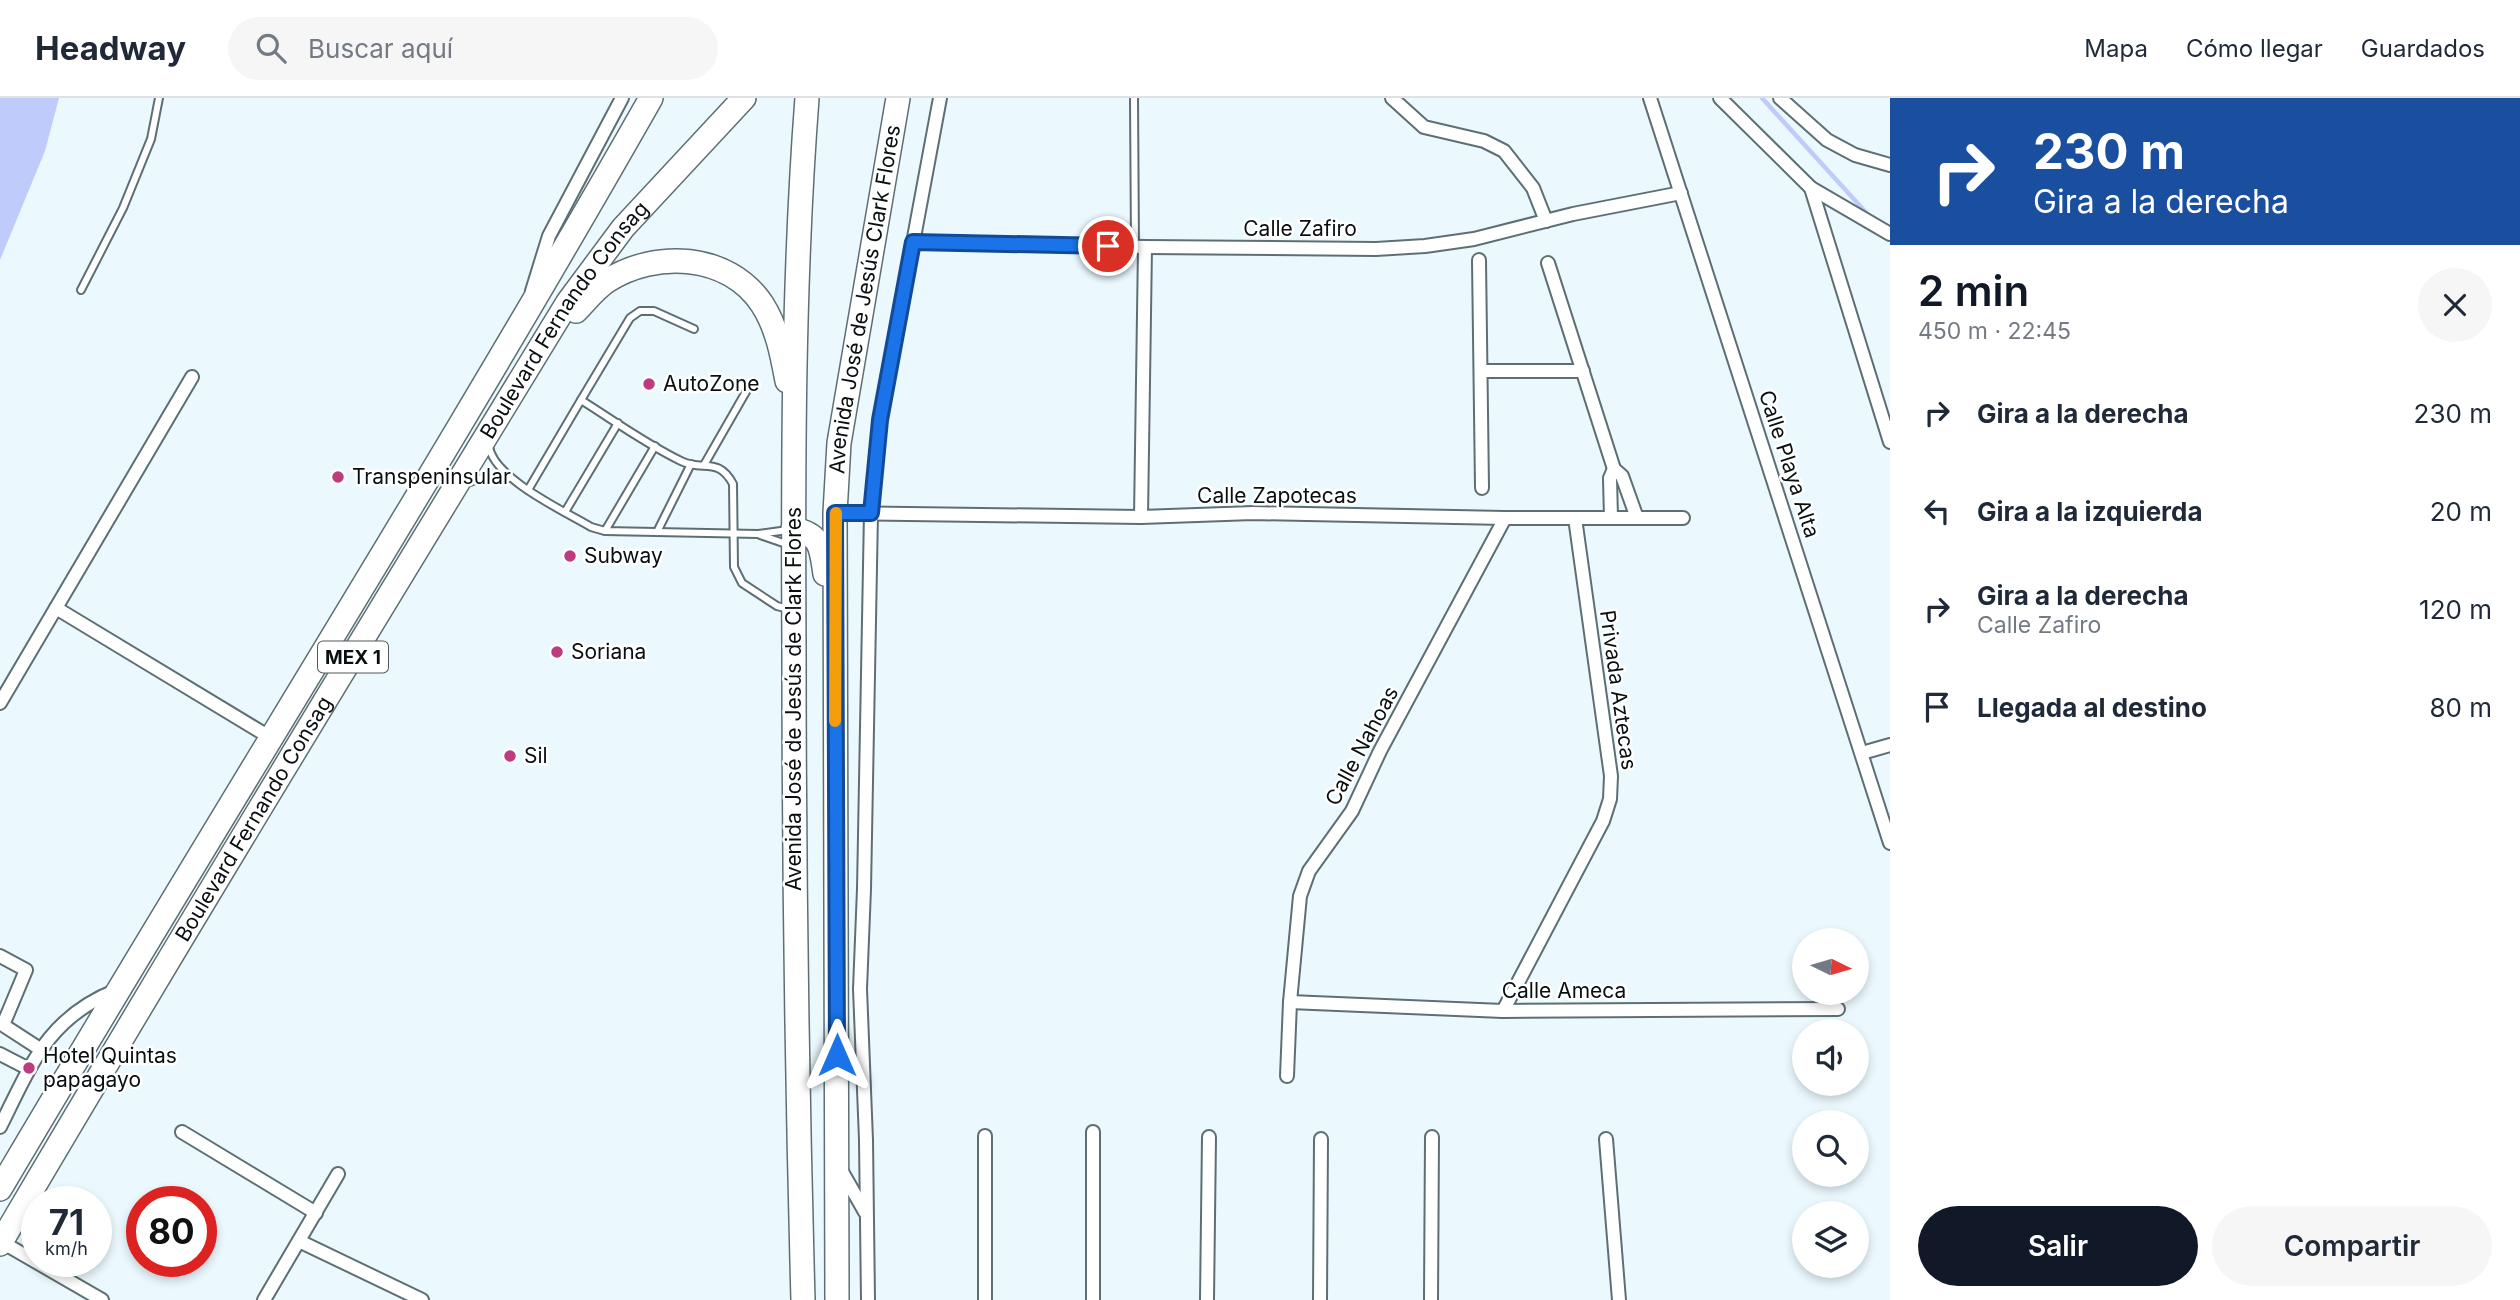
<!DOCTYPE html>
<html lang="es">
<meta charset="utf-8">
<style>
body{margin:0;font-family:Inter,sans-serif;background:#f6f6f7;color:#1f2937;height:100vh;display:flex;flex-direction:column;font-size:26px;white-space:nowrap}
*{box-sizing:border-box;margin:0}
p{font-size:23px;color:#747a83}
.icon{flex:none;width:38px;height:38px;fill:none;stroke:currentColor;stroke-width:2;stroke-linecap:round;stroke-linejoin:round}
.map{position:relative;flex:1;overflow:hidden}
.side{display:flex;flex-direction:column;background:#fff;width:630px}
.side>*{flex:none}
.banner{background:#1a4fa0;color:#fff;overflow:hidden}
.needle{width:46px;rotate:95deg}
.tools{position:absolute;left:1792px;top:830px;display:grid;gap:14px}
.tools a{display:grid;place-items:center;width:77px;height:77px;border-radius:50%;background:#fff;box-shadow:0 4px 10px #0003;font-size:35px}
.speed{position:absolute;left:21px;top:1088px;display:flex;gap:14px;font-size:35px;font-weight:700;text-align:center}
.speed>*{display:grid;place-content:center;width:91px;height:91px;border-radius:50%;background:#fff;box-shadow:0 4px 10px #0003;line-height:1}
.speed small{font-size:18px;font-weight:400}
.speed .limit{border:10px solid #d22;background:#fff;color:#111}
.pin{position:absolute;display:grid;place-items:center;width:60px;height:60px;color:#fff;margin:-30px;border:4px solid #fff;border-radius:50%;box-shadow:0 2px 7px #0007}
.me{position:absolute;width:77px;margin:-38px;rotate:0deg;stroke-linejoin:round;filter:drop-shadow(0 0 5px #0008)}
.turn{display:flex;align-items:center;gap:24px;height:147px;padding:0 28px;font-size:32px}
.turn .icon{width:91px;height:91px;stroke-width:2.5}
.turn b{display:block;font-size:49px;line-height:60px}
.round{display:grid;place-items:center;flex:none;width:74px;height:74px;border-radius:37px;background:#f6f6f7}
.headline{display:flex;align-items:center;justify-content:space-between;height:119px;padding:0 28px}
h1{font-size:42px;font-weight:600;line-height:52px;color:#111827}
.button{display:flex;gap:14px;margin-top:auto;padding:14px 28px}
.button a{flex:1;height:80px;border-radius:42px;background:#111827;color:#fff;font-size:28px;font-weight:600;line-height:80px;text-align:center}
.button a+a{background:#f6f6f7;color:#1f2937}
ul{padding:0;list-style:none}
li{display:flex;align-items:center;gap:21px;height:98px;padding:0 28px}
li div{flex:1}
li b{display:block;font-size:26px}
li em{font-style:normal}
header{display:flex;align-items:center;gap:42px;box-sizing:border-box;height:98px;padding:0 35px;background:#fff;border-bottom:2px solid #e0e1e3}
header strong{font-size:33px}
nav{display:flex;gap:38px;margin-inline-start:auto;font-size:24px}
.search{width:490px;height:63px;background:#f6f6f7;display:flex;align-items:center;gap:18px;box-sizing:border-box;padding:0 24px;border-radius:38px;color:#747a83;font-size:26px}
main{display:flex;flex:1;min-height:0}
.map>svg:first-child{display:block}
.water{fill:#becbfb}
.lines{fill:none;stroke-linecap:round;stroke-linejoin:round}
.stream{stroke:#becbfb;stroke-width:4.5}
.lane-casing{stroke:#5e6f74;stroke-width:10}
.street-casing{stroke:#5e6f74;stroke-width:16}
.highway-casing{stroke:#5e6f74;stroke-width:26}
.lane{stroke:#fff;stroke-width:6}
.street{stroke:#fff;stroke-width:12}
.highway{stroke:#fff;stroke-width:23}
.route-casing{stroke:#114b97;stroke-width:18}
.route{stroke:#1a73e8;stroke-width:12}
.slow{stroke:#f59e0b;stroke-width:12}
.poi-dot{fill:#bf3b81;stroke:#fff;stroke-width:2.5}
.labels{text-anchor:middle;stroke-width:5;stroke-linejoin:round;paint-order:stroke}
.shield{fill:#fff;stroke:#535758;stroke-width:2}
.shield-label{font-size:19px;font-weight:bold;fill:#090f11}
.street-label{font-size:21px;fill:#090f11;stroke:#fff}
.poi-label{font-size:21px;fill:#090f11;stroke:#fff;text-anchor:start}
</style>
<header>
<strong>Headway</strong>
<div class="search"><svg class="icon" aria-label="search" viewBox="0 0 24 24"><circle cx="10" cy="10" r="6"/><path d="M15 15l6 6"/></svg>Buscar aquí</div>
<nav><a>Mapa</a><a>Cómo llegar</a><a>Guardados</a></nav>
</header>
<main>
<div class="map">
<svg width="1890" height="1202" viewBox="0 0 1890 1202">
<rect width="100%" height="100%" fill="#ebf9fe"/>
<polygon class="water" points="0,0 59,0 45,53 0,162"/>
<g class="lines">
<polyline class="stream" points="1762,0 1871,120"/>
<defs>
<g id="lane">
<polyline points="1134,0 1135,149"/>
<polyline points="81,192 123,110 151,41 159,0"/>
<polyline points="581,302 630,220 640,213 654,213 694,231"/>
<path d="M489,348C493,380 564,413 591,429L605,433L758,436L788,432"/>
<polyline points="704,367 747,292"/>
<polyline points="467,385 485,379 508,380"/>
<path d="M528,392L581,302C613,322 646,346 681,363C703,374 718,358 733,386L734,469L742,485L777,508L788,511"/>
<polyline points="565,414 618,325"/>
<polyline points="605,433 655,348"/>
<polyline points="657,434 691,366"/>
<polyline points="760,437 789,447"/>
</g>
<g id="street">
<polyline points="1392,0 1424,29 1484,43 1504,53 1533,90 1546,123"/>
<polyline points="1650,0 1890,745"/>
<polyline points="1720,0 1811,90 1890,344"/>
<polyline points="1780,0 1827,42 1855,57 1890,67"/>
<polyline points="1811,90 1890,136"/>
<polyline points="913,144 1145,149 1376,151 1425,148 1474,141 1573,116 1681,95"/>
<polyline points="1479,162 1482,390"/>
<polyline points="1548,165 1614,371 1622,378 1637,420"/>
<polyline points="532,193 549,138 622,0"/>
<polyline points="1481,273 1583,273"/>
<polyline points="835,415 1141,419 1253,415 1505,420 1683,420"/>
<polyline points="1141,419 1145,149"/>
<polyline points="1611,420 1610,380 1614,371"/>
<polyline points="56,510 271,640"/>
<polyline points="0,605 192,279"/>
<polyline points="1862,655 1890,647"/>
<polyline points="0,858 26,872 3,927 40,951"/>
<polyline points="1290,904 1503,913 1838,911"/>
<polyline points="1503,913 1603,723 1610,701 1611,678 1575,420"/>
<polyline points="0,956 29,971"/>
<polyline points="1287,978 1290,904 1300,798 1309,773 1352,713 1380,653 1505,420"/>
<path d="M0,1029C31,967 48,919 117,892"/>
<polyline points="182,1034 316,1115"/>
<polyline points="1093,1034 1093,1202"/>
<polyline points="985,1038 985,1202"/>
<polyline points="1606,1041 1619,1202"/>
<polyline points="841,1072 865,1114"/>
<polyline points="0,1143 102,1202"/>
<polyline points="299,1143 422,1202"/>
<polyline points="264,1202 338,1076"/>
<polyline points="868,1202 866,1042 860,891 864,791 871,415 880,322 940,0"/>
<polyline points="1207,1202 1209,1039"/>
<polyline points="1320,1202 1321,1041"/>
<polyline points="1431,1202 1432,1039"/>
</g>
<g id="highway">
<path d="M576,213C586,203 595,191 607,183C655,152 728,155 762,206C777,229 782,256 787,283"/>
<path d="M793,431C822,436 821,451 825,476"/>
<path d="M0,1091C215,726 442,368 651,0"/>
<path id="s1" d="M0,1146C186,830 377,517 568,204L623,130L744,0"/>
<path d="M803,1202C797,984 794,767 794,550C793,367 793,182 807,0"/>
<path id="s2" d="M837,1202L835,415L839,345L898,0"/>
</g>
</defs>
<use href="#lane" class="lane-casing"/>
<use href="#street" class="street-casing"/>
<use href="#highway" class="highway-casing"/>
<use href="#lane" class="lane"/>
<use href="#street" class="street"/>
<use href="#highway" class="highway"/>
</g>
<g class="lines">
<defs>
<polyline id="route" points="837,957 835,415 871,415 880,322 913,144 1108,148"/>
</defs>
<use href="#route" class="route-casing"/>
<use href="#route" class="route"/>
<polyline class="slow" points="835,623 836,415"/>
</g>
<g class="poi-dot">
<circle cx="649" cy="286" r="7"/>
<circle cx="338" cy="379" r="7"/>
<circle cx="570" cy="458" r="7"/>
<circle cx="557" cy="554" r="7"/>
<circle cx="510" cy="658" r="7"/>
<circle cx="29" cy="970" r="7"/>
</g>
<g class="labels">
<rect class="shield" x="318" y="543.5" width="70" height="31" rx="5"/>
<g class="shield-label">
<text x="353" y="566">MEX 1</text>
</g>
<g class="street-label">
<text x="1300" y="138">Calle Zafiro</text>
<text dy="7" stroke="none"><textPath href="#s2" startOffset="1003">Avenida José de Jesús Clark Flores</textPath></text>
<text dy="7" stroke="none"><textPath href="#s1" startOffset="1083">Boulevard Fernando Consag</textPath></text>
<text transform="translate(1789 366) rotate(72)" y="7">Calle Playa Alta</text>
<text x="1277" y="405">Calle Zapotecas</text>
<text transform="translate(1618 592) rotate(82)" y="7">Privada Aztecas</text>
<text transform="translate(794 601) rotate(-90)" y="7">Avenida José de Jesús de Clark Flores</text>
<text transform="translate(1362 648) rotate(-62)" y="7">Calle Nahoas</text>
<text dy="7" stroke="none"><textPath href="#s1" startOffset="495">Boulevard Fernando Consag</textPath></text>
<text x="1564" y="900">Calle Ameca</text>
</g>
<g class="poi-label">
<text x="663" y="293">AutoZone</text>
<text x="352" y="386">Transpeninsular</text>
<text x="584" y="465">Subway</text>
<text x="571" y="561">Soriana</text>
<text x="524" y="665">Sil</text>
<text x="43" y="965">Hotel Quintas<tspan x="43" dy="24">papagayo</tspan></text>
</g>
</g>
</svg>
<div class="tools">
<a><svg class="needle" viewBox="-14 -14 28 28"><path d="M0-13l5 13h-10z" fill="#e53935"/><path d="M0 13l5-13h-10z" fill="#747a83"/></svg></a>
<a><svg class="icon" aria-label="sound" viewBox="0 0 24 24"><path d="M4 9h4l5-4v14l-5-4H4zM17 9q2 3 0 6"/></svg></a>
<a><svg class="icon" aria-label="search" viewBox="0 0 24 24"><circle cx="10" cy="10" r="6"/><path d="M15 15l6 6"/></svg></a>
<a><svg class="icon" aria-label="layers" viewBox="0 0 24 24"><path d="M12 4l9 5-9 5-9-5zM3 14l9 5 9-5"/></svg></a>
</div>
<div class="speed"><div>71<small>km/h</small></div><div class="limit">80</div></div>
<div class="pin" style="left:1108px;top:148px;background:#d93025"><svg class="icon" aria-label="arrive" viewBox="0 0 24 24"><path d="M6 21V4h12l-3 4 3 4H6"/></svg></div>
<svg class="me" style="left:837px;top:957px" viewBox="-20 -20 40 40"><path d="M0-17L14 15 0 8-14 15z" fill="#1a73e8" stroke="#fff" stroke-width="4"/></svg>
</div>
<section class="side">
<div class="banner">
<div class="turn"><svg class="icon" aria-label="right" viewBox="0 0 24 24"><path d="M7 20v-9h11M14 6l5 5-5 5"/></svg><div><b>230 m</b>Gira a la derecha</div></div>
</div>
<div class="headline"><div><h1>2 min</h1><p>450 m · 22:45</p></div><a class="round"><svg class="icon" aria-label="close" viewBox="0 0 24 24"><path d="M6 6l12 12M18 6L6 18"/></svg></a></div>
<ul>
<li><svg class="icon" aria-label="right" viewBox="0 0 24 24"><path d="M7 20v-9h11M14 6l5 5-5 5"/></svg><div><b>Gira a la derecha</b></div><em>230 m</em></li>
<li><svg class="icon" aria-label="left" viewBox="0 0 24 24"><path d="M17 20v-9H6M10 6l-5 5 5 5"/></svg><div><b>Gira a la izquierda</b></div><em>20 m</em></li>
<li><svg class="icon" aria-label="right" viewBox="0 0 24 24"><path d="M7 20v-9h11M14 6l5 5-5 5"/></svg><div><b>Gira a la derecha</b><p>Calle Zafiro</p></div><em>120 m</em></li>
<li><svg class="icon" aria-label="arrive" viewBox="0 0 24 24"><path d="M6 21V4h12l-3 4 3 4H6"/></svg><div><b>Llegada al destino</b></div><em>80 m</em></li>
</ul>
<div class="button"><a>Salir</a><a>Compartir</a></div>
</section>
</main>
